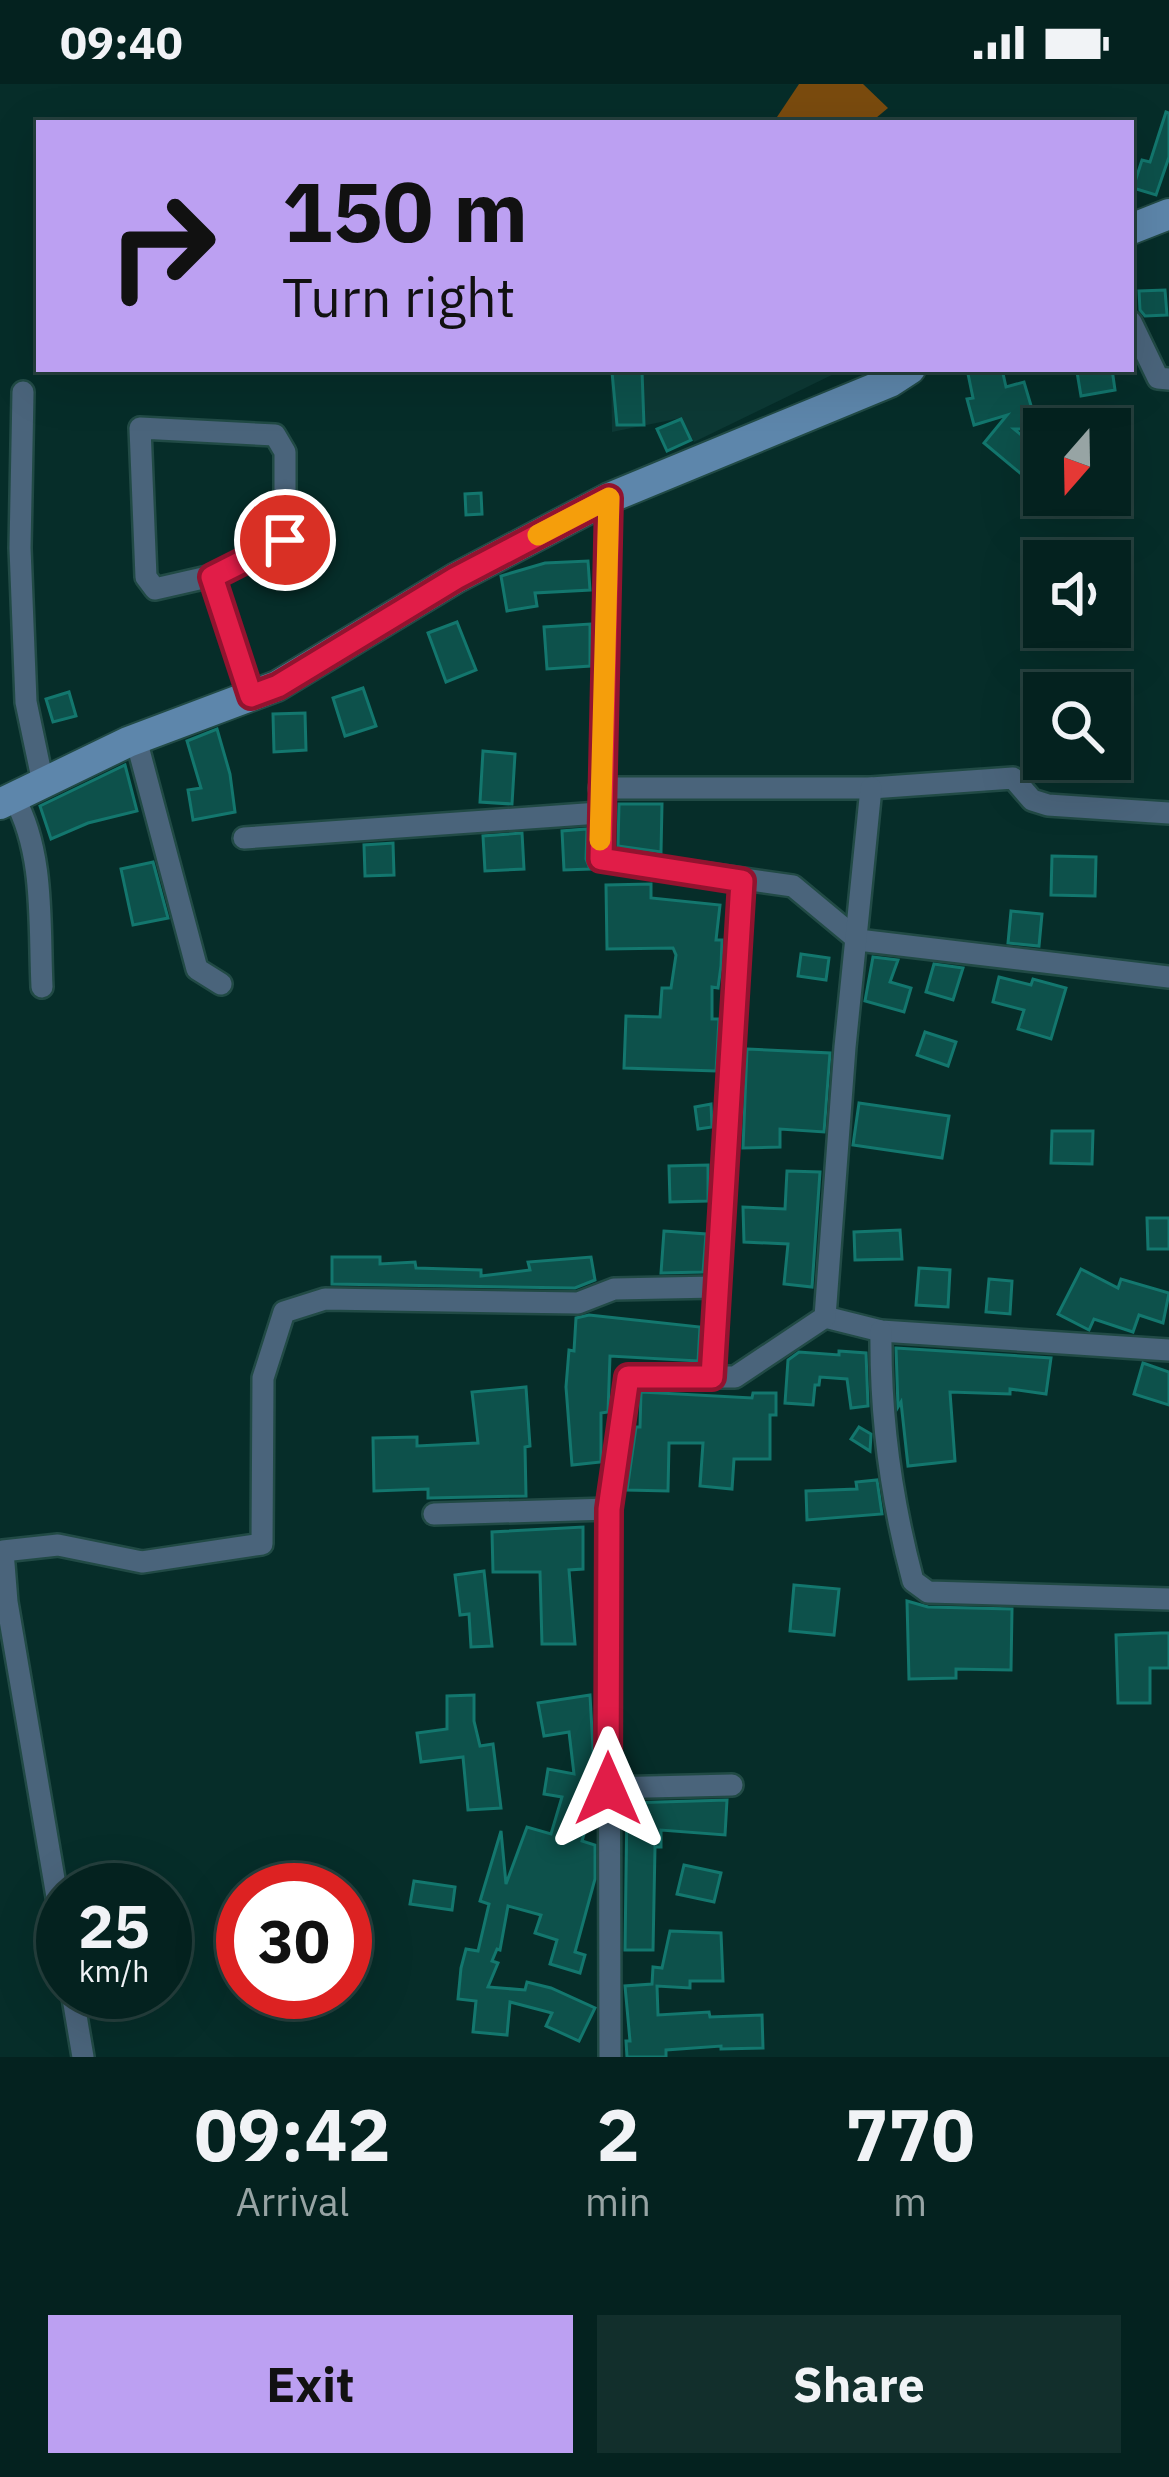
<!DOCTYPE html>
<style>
body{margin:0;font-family:"IBM Plex Sans",sans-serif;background:#122f2c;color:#f1f3f6;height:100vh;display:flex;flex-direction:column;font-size:45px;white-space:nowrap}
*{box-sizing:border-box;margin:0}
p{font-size:39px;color:#97a4a4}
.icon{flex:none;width:66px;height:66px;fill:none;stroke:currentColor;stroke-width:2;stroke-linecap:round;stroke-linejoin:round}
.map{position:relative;height:1973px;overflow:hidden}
.drawer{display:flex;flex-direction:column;background:#04221f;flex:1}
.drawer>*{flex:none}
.guide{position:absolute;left:36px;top:36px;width:1098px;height:252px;border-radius:0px;box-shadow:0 12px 48px #0002,0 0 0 3px #253f3d;background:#bca0f2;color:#111;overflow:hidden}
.needle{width:78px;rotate:200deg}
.fabs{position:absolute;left:1023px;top:324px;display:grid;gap:24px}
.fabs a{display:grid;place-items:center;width:108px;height:108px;border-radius:0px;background:#04221f;box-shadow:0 12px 48px #0002,0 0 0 3px #253f3d;font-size:60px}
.speed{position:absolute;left:36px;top:1779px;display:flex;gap:24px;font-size:60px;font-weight:700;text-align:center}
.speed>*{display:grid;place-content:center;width:156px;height:156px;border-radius:50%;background:#04221f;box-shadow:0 12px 48px #0002,0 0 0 3px #253f3d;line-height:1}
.speed small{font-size:30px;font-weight:400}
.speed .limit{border:18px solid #d22;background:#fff;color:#111}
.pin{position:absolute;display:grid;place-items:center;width:102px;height:102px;color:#fff;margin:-51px;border:6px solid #fff;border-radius:50%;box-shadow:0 3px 12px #0007}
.me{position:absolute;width:132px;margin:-66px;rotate:0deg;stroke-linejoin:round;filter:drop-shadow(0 0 9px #0008)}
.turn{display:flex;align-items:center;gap:42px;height:252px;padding:0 48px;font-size:54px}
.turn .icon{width:156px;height:156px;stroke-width:2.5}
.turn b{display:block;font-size:84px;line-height:102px}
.eta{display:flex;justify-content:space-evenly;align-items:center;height:204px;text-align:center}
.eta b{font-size:72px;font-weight:700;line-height:84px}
.button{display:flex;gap:24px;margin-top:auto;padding:24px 48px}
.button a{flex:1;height:138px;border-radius:0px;background:#bca0f2;color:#111;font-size:48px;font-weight:700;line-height:138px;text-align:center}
.button a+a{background:#122f2c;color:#f1f3f6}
.status{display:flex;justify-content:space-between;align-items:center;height:84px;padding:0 60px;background:#04221f;direction:ltr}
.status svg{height:33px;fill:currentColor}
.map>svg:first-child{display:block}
.built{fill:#0d3935}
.forest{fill:#7a4b0e}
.building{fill:#0d514b;stroke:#13776e;stroke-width:3}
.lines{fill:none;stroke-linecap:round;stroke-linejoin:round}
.street-casing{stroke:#214a45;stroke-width:26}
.secondary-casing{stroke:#214a45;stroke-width:34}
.street{stroke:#4a647b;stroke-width:21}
.secondary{stroke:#5d86ab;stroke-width:30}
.route-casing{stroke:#92132f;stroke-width:30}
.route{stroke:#e11d48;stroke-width:21}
.slow{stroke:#f59e0b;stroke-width:21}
</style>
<div class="status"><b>09:40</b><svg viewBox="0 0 49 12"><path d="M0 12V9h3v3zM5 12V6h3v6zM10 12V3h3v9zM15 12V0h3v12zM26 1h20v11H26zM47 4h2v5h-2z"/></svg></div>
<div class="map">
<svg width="1169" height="1973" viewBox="0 0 1169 1973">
<rect width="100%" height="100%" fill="#062d29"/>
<polygon class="built" points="611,285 844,285 694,358 681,334 612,348"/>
<polygon class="forest" points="799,0 863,0 888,24 870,39 773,39"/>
<g class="building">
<polygon points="1166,28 1169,29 1169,73 1156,111 1133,104 1142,76 1150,78"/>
<polygon points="1165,206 1167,231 1145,232 1140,226 1139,207"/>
<polygon points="967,285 1002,285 1006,303 1024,298 1038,345 1014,345 1044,370 1044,409 984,359 1007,331 974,341 967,315 973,314"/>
<polygon points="1112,285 1115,306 1081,312 1077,288"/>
<polygon points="642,287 644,341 617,341 612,288"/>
<polygon points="681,335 691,356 667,367 657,345"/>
<polygon points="481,409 482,430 466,431 465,410"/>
<polygon points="588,477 590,506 535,509 537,522 507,527 501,492 545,479"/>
<polygon points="457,538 476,586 446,598 428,549"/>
<polygon points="590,540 590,582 547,585 544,543"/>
<polygon points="363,604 376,642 345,652 333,614"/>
<polygon points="69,608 76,632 53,638 46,615"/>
<polygon points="305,629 306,666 274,668 273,630"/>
<polygon points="217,645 230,690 235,728 193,736 188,706 201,704 187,657"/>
<polygon points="483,667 515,670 512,720 480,718"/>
<polygon points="125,681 137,727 88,739 51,755 40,722"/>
<polygon points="619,720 662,720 661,768 618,762"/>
<polygon points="587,745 586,775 590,785 564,786 562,747"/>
<polygon points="522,749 524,785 485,787 483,752"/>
<polygon points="393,759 394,791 365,792 364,761"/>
<polygon points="1052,772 1096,773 1095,812 1051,811"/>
<polygon points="153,778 168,834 133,841 121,785"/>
<polygon points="651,800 651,814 720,821 716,856 722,856 721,882 718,904 712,903 712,935 719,935 716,987 624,984 626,932 660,933 662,904 671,904 676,871 673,864 607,865 606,801"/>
<polygon points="1011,827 1042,830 1039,862 1008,859"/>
<polygon points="801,870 829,874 826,896 798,892"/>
<polygon points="873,873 898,876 890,898 911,904 904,928 865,917"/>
<polygon points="934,880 963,884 953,916 926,908"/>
<polygon points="999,893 1031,901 1033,895 1066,904 1051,955 1018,945 1024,926 993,918"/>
<polygon points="925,948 956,958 948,982 917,971"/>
<polygon points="747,965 830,969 824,1048 780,1045 780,1063 743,1064"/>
<polygon points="859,1019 949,1032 942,1074 853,1061"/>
<polygon points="711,1020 712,1043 698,1045 695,1023"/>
<polygon points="1052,1047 1093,1047 1092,1080 1051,1079"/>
<polygon points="708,1081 708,1117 670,1118 669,1082"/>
<polygon points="787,1087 820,1088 812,1203 784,1200 788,1160 744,1158 743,1123 785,1125"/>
<polygon points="1147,1134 1169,1134 1169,1165 1148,1165"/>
<polygon points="900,1146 902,1175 855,1176 854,1148"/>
<polygon points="664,1147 706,1150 703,1188 661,1189"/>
<polygon points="332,1173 380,1173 380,1180 415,1178 416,1184 481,1186 481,1192 530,1186 528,1178 591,1173 595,1196 575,1204 332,1200"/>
<polygon points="919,1184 950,1186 948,1223 916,1221"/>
<polygon points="1081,1185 1118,1204 1121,1195 1169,1209 1163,1239 1139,1231 1133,1248 1094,1235 1089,1246 1058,1230"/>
<polygon points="989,1195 1012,1197 1010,1230 986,1228"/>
<polygon points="589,1231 700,1243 698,1277 610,1272 608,1328 601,1329 601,1378 572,1381 566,1303 569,1266 574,1267 576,1234"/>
<polygon points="896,1264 1051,1274 1046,1310 1010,1305 1010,1310 950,1308 955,1377 908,1382 901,1318 898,1323"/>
<polygon points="839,1267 866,1269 868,1322 851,1324 847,1295 820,1293 819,1301 815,1301 813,1321 785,1319 788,1276 799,1268 839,1271"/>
<polygon points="1143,1279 1169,1288 1169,1321 1134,1310"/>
<polygon points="526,1303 530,1362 525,1363 526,1412 428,1414 428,1405 374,1407 373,1354 417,1353 417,1362 478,1359 472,1308"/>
<polygon points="641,1308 752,1314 753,1309 776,1309 776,1331 770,1331 770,1375 734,1375 732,1405 700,1402 703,1359 669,1359 668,1407 627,1406 636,1343 640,1343"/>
<polygon points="859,1343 871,1350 870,1367 851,1355"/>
<polygon points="877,1396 882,1430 807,1436 806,1407 857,1405 856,1398"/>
<polygon points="583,1443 583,1485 569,1486 575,1560 542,1560 540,1488 493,1488 492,1448"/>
<polygon points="484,1487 492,1562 471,1563 469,1530 460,1531 455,1491"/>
<polygon points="794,1501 839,1505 834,1551 790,1547"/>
<polygon points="907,1517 928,1523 1012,1525 1011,1586 956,1585 956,1594 909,1595"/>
<polygon points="1161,1549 1169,1549 1169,1584 1150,1584 1150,1619 1118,1619 1116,1551"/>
<polygon points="474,1611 474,1637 480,1662 493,1660 501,1724 468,1726 463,1673 421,1678 417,1649 447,1645 447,1612"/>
<polygon points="590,1611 594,1683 588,1684 582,1724 591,1727 582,1757 595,1761 595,1795 575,1868 585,1871 580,1889 550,1880 557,1856 535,1849 541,1831 508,1822 500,1866 497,1865 492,1877 498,1879 488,1903 525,1906 527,1898 551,1904 595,1924 579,1957 546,1942 552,1929 510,1918 507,1951 473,1948 476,1917 458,1915 461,1884 466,1865 478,1867 489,1820 480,1817 501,1747 506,1800 527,1743 551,1750 562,1713 544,1710 548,1685 574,1690 569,1648 544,1652 538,1619"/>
<polygon points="727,1716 725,1751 661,1746 661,1763 655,1763 653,1866 625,1866 627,1719"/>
<polygon points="684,1781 721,1789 714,1818 677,1810"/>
<polygon points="414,1797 455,1803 452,1826 410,1820"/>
<polygon points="670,1847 721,1849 723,1897 690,1897 690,1904 657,1902 658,1931 709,1928 710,1933 762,1931 763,1964 721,1965 721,1962 666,1966 666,1973 627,1973 626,1957 630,1957 625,1902 652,1900 653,1883 662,1884"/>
</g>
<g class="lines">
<defs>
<g id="street">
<polyline points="1131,238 1158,294 1169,295"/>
<polyline points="23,308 20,464 26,618 43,699"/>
<polygon points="140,344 275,351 285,368 285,456 212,492 155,505 146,493"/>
<polyline points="609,414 601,775 793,802 858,856 1169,893"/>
<polyline points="212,492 251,612"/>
<polyline points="136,655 197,885 221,900"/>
<polyline points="600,704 871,704 1013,694 1032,716 1048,721 1169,729"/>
<path d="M14,714C45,769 39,841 42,903"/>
<polyline points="244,754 599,729"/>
<polyline points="825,1233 881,1247 1169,1266"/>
<path d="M881,1247C880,1332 891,1415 913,1497L928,1508L1169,1515"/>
<polyline points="712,1293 742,797"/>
<polyline points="434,1430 609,1425"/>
<polyline points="607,1704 732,1701"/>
<polyline points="63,1848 7,1518 3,1467 58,1461 142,1478 262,1460 263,1294 284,1228 325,1215 578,1219 614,1205 716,1203"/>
<polyline points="72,1908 83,1973"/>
<polyline points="610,1973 609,1425 628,1293 735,1293 825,1233 845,963 871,704"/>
</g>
<g id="secondary">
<polyline points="1131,145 1169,130"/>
<polyline points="0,720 128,658 277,602 456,494 609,414 890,298 910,285"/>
</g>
</defs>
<use href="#street" class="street-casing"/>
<use href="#secondary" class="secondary-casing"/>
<use href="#street" class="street"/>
<use href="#secondary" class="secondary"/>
</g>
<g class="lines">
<defs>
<polyline id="route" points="285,456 212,493 251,612 278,602 456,494 609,414 601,775 742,797 712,1293 628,1293 609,1425 608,1705"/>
</defs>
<use href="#route" class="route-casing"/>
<use href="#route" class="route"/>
<polyline class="slow" points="538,451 609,414 600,756"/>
</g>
</svg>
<div class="fabs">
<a><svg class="needle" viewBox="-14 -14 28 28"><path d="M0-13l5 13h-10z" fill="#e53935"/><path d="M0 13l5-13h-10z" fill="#97a4a4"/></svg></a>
<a><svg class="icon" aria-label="sound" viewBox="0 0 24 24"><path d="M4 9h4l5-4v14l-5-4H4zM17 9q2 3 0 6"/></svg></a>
<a><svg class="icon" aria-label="search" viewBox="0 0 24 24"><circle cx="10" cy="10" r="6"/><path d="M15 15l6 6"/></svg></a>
</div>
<div class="speed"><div>25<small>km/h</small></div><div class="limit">30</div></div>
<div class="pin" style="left:285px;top:456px;background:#d93025"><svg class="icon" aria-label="arrive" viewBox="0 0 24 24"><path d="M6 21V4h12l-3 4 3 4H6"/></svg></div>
<svg class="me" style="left:608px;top:1705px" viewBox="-20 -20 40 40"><path d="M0-17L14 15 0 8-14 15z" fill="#e11d48" stroke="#fff" stroke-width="4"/></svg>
<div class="guide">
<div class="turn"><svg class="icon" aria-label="right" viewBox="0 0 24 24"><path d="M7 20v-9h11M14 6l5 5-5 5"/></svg><div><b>150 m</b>Turn right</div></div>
</div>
</div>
<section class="drawer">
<div class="eta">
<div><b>09:42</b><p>Arrival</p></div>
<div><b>2</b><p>min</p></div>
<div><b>770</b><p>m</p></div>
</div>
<div class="button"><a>Exit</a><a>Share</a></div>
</section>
